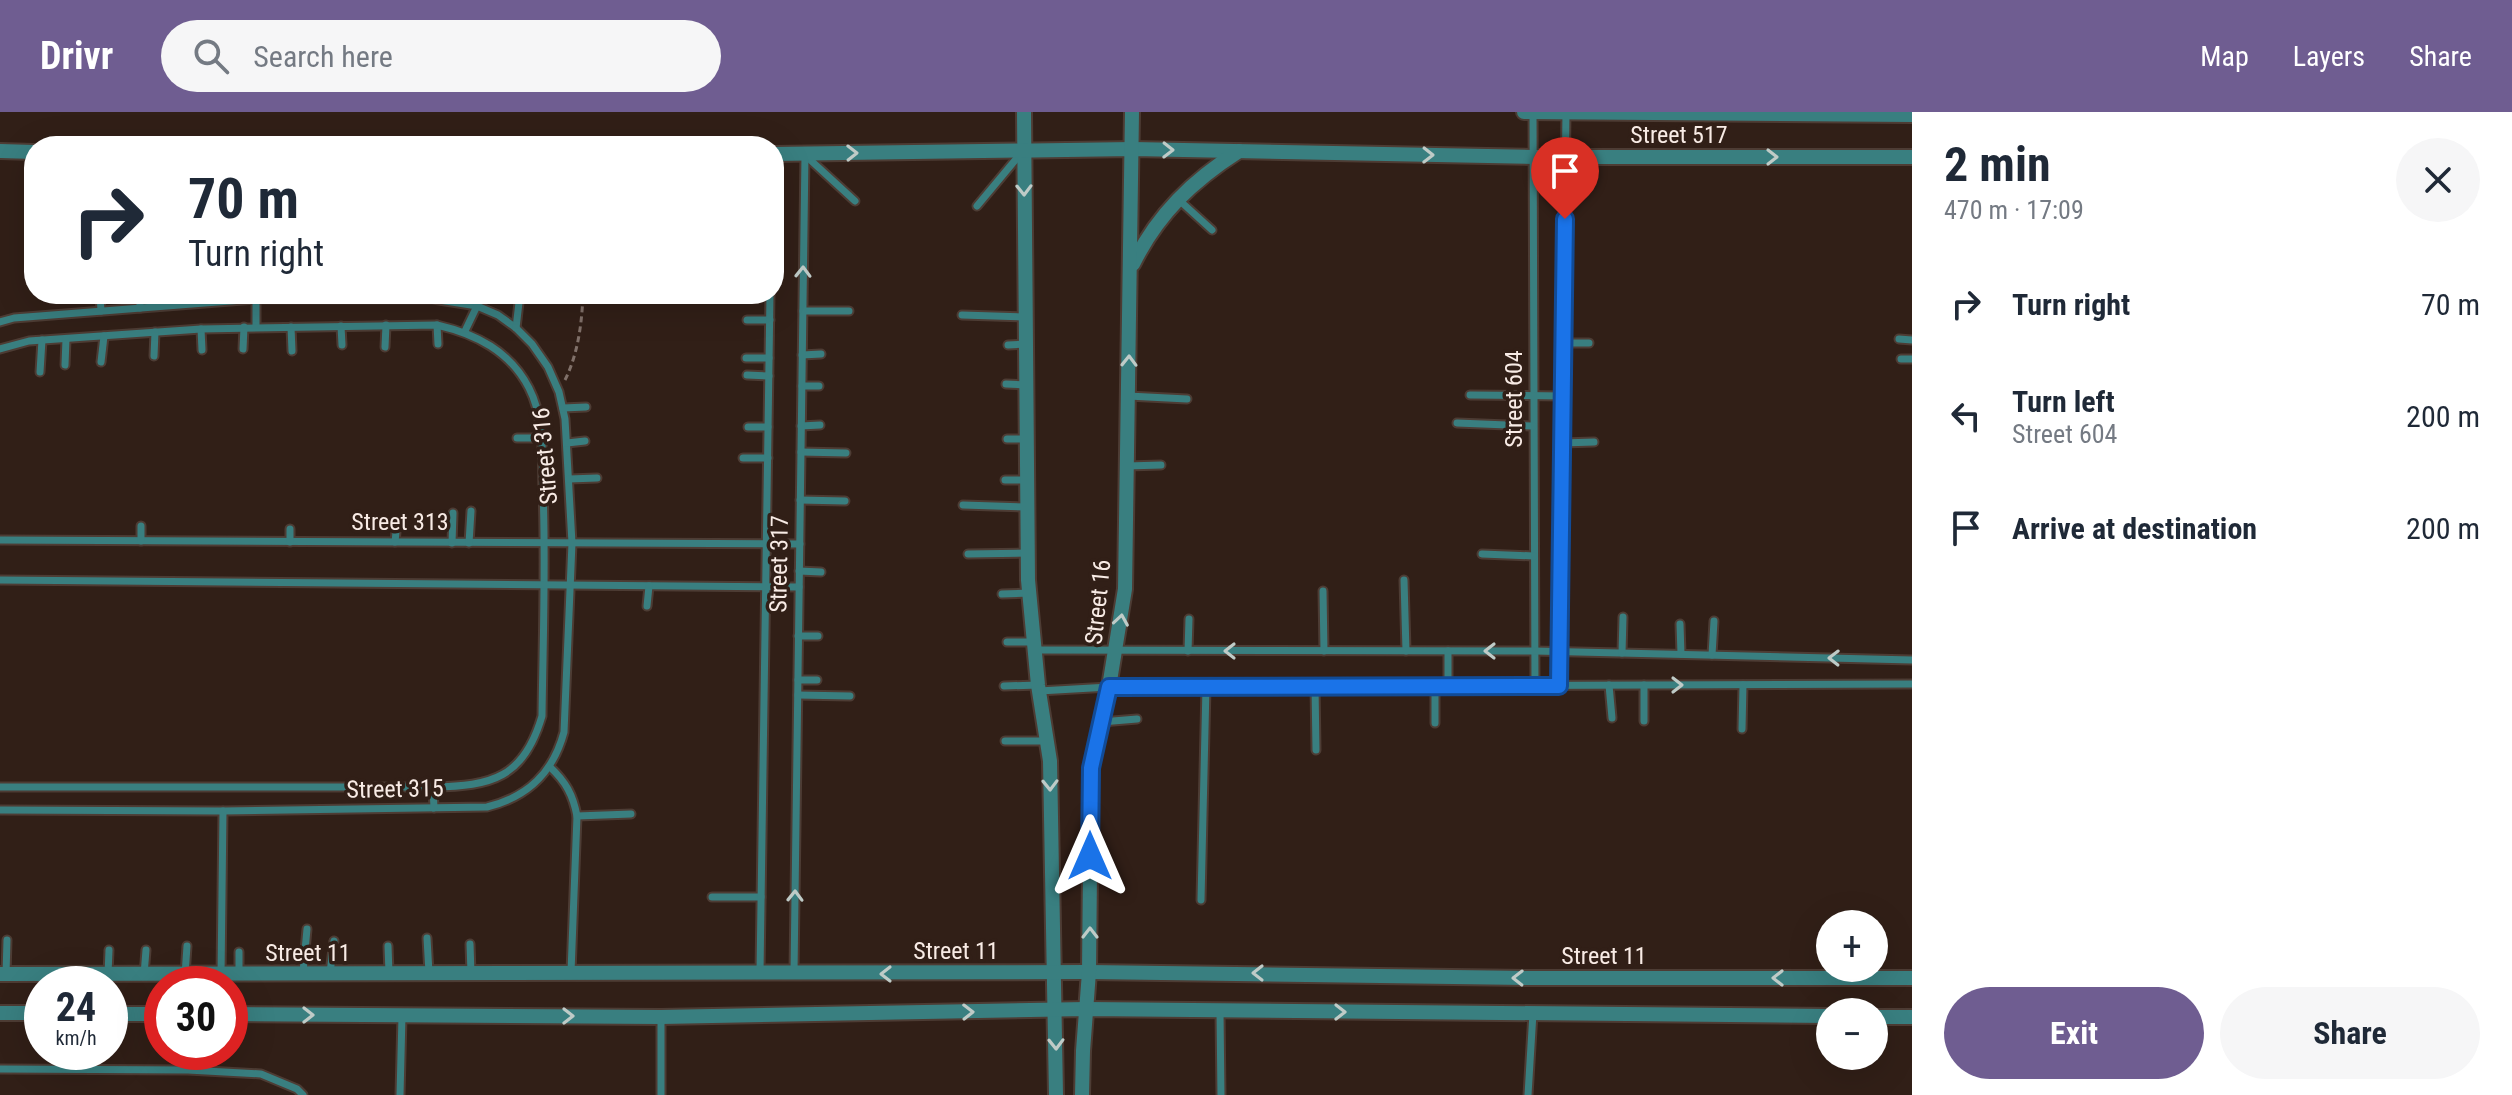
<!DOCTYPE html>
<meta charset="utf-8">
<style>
body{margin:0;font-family:"Roboto Condensed",sans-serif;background:#f6f6f7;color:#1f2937;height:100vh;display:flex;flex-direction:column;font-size:30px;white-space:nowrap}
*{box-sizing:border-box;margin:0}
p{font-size:26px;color:#747a83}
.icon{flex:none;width:44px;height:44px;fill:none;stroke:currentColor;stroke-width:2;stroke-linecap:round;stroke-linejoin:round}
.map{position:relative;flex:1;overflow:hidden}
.side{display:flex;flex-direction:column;background:#fff;width:600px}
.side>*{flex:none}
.guide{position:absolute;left:24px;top:24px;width:760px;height:168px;border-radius:32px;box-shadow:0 8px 32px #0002;background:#fff;color:#1f2937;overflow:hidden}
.buttons{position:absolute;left:1816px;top:798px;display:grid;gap:16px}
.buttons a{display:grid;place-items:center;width:72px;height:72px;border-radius:50%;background:#fff;box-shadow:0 8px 32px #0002;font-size:40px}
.speed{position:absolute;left:24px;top:854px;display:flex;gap:16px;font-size:40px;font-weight:700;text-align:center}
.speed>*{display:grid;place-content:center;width:104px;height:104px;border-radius:50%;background:#fff;box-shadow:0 8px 32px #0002;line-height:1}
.speed small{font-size:20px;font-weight:400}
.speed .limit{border:12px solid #d22;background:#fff;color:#111}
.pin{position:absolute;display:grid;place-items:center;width:68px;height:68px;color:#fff;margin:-82px -34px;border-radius:50% 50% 50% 0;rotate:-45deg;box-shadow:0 0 8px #0007}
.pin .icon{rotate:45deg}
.me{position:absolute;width:88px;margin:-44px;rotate:0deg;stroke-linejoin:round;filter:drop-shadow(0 0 6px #0008)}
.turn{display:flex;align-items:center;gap:28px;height:168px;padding:0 32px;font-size:36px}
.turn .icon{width:104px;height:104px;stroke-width:2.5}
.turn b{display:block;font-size:56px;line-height:68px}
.round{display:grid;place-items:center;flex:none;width:84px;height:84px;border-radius:42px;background:#f6f6f7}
.overview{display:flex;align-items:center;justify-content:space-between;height:136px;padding:0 32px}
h1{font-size:48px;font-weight:700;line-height:60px}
.action{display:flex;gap:16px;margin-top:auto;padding:16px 32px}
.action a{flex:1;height:92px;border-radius:48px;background:#6f5d91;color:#fff;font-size:32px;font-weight:700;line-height:92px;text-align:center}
.action a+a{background:#f6f6f7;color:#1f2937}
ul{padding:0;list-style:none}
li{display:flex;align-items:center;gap:24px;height:112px;padding:0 32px}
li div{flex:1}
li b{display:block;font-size:30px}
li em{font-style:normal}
header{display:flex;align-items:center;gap:48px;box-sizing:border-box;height:112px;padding:0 40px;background:#6f5d91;color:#fff}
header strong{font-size:38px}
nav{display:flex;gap:44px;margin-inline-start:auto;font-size:28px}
.search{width:560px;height:72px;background:#f6f6f7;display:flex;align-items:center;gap:20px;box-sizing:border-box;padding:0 28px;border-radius:44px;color:#747a83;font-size:30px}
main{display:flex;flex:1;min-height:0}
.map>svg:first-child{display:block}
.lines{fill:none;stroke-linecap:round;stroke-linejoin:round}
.service-casing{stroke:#4d3c34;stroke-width:11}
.minor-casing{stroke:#4d3c34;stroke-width:18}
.path{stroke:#807069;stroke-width:3;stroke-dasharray:6 4;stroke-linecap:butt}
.service{stroke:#397f80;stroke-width:7}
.minor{stroke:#397f80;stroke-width:14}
.oneway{stroke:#bfcbc7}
.route-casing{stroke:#114b97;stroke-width:20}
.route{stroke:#1a73e8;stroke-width:14}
.labels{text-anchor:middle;stroke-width:7;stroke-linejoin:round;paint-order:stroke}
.street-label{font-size:24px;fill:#f8ebe5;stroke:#311f17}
</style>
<header>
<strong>Drivr</strong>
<div class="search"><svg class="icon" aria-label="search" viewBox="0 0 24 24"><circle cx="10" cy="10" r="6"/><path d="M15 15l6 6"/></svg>Search here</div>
<nav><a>Map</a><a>Layers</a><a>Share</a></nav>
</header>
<main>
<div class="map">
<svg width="1912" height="983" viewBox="0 0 1912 983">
<rect width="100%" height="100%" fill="#311f17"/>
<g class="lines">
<defs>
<g id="service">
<polyline points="1533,0 1535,574"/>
<polyline points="806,44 855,89"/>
<polyline points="1179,88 1212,118"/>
<polyline points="977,94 1022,40"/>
<polyline points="100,182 101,199"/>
<polyline points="140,182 140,196"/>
<polyline points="256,182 256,215"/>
<polyline points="803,199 849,199"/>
<polyline points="962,203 1025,205"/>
<polyline points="747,208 770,208"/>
<path d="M0,210L14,206L256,187H433L477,194L498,203L516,216L532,232L548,255L559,280L565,307L572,431L564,620C553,661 528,685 487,695L223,699L0,698"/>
<polyline points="437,213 438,232"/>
<polyline points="341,214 342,233"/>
<polyline points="291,215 292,239"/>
<polyline points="516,216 520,182"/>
<polyline points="201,217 202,238"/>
<polyline points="465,219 477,194 478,182"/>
<polyline points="1899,227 1912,228"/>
<polyline points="1563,231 1589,231"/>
<polyline points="1008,233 1026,232"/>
<polyline points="385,235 386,213"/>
<path d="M0,237L29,229L201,217L437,213C476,222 510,239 529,276C545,307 542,344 543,378C546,453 543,529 542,604C524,666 492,674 433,675H0"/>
<polyline points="243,237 244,215"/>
<polyline points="802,243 821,242"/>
<polyline points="154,244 155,220"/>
<polyline points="746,246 769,246"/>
<polyline points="1901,247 1912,247"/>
<polyline points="101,250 104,224"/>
<polyline points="65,253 66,227"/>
<polyline points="40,260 42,228"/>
<polyline points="747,263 769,264"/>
<polyline points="1006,272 1026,273"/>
<polyline points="802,274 819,274"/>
<polyline points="1470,283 1563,284"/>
<polyline points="1128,284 1187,287"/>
<polyline points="563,296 586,295"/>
<polyline points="1457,311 1533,314"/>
<polyline points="801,314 820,313"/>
<polyline points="748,315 768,315"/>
<polyline points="517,326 541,326"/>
<polyline points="1007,327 1026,327"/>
<polyline points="567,331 585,329"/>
<polyline points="1562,331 1594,330"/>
<polyline points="801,340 846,341"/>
<polyline points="743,346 768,346"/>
<polyline points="1127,354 1161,353"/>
<polyline points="569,367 597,366"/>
<polyline points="1005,368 1027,368"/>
<polyline points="800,388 845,389"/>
<polyline points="963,393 1027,395"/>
<polyline points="0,428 800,432"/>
<polyline points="141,429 141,414"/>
<polyline points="290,430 290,417"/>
<polyline points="395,430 397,410"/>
<polyline points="452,431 453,401"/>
<polyline points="469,431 471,399"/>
<polyline points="968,442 1028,441"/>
<polyline points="1482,442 1534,444"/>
<polyline points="799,459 821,460"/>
<polyline points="0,468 799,475"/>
<polyline points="1404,468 1406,539"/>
<polyline points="1323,479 1324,539"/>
<polyline points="1002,482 1029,481"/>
<polyline points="647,494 649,474"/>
<polyline points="1680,512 1681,542"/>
<polyline points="798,524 818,524"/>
<polyline points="1007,530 1033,530"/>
<polyline points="1034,538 1535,539 1912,548"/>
<polyline points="1188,539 1189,507"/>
<polyline points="1448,539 1448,574"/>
<polyline points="1622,541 1623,505"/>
<polyline points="1712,543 1714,509"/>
<polyline points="798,568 817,568"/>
<polyline points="1609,573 1612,606"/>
<polyline points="1644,573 1644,609"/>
<polyline points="1004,574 1038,573"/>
<polyline points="1315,574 1316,638"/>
<polyline points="1435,574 1435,611"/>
<polyline points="1559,574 1566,0"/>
<polyline points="1039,579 1109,575 1912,572"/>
<polyline points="798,583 850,584"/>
<polyline points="1101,610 1137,607"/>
<polyline points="1742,617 1743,573"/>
<polyline points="1005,629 1047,629"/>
<path d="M550,655C566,670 573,683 577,704L571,860"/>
<polyline points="433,675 434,696"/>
<polyline points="577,704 631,702"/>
<polyline points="712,785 761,785"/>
<polyline points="1201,788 1206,575"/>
<polyline points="427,826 429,861"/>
<polyline points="470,832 471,861"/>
<polyline points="388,834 389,861"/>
<polyline points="239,860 239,840"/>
<polyline points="303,860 307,817"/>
<polyline points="760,860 770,182"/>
<polyline points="794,860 805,42"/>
<polyline points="330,861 334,829"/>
<polyline points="6,862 7,828"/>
<polyline points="108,862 109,838"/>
<polyline points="144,863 146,838"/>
<polyline points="185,863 187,834"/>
<polyline points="221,863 223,699"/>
<polyline points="1220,900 1221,983"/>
<polyline points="661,905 661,983"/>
<polyline points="0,957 188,958 261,962 297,977 303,983"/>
<polyline points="400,983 402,904"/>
<polyline points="1528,983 1533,901"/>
</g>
<g id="minor">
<polyline points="1024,0 1028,468 1038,573 1050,649 1056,983"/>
<polyline points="1524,0 1912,3"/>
<polyline points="0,39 34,40"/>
<polyline points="774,42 1133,37 1533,45 1912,45"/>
<path d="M1133,152C1158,102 1192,69 1239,39"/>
<polyline points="0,862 1089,860 1526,866 1912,866"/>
<polyline points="0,901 42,901"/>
<polyline points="110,902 162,902"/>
<polyline points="230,902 661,905 1086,897 1830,904"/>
<polyline points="1874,905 1912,905"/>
<polyline points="1082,983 1083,939 1089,860 1091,656 1109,575 1125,477 1132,0"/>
</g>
</defs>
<use href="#service" class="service-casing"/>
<use href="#minor" class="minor-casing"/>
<path class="path" d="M565,268C578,242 582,211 583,182"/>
<use href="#service" class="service"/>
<use href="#minor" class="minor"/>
</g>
<defs><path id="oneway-chevron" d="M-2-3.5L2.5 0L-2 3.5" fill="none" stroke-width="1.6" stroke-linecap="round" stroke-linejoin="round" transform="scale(2)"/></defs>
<g class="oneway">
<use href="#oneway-chevron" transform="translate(1168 38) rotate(1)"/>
<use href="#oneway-chevron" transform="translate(852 41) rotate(-1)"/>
<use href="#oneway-chevron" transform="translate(1428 43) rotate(1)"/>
<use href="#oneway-chevron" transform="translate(1772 45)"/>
<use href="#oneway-chevron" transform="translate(1024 78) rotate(89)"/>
<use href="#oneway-chevron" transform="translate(803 160) rotate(-89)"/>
<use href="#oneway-chevron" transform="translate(1129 249) rotate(-89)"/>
<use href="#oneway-chevron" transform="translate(1121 508) rotate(-81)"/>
<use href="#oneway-chevron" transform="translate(1230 539) rotate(-180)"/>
<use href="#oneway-chevron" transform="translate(1490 539) rotate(-180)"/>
<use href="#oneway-chevron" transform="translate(1834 546) rotate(-179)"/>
<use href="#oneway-chevron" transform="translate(1677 573)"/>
<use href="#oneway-chevron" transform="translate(1050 673) rotate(89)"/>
<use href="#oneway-chevron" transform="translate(795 784) rotate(-89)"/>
<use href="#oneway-chevron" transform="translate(1090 821) rotate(-90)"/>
<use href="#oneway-chevron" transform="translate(1258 861) rotate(-180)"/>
<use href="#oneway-chevron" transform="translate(886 862) rotate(180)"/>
<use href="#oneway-chevron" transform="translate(1518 866) rotate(-179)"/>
<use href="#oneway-chevron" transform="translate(1778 866) rotate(-180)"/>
<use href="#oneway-chevron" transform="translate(968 900) rotate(-1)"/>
<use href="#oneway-chevron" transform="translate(1340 900)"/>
<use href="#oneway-chevron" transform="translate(308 903)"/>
<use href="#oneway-chevron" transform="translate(568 904)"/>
<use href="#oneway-chevron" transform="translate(1056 932) rotate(89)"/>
</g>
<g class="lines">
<defs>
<polyline id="route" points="1090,744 1091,656 1109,575 1559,574 1565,107"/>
</defs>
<use href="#route" class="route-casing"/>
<use href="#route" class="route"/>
</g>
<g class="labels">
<g class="street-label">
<text x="1679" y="31">Street 517</text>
<text transform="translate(1514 287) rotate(-90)" y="8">Street 604</text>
<text transform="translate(545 344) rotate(-95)" y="8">Street 316</text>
<text x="400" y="418">Street 313</text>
<text transform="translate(779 452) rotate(-89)" y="8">Street 317</text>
<text transform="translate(1098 490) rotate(-84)" y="8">Street 16</text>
<text transform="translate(395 677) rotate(-1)" y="8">Street 315</text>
<text x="956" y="847">Street 11</text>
<text x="308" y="849">Street 11</text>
<text x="1604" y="852">Street 11</text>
</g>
</g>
</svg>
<div class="buttons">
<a>+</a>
<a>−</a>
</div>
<div class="speed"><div>24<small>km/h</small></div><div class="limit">30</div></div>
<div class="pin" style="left:1565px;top:107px;background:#d93025"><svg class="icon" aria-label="arrive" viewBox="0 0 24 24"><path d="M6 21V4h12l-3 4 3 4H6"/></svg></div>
<svg class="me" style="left:1090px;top:744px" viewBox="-20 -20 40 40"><path d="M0-17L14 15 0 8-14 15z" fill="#1a73e8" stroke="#fff" stroke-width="4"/></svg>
<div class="guide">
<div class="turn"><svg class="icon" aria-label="right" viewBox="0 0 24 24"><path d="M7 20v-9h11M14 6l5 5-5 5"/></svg><div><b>70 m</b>Turn right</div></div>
</div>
</div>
<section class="side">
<div class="overview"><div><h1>2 min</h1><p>470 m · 17:09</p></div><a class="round"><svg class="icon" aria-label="close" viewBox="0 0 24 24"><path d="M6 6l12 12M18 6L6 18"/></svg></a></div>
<ul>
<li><svg class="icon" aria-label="right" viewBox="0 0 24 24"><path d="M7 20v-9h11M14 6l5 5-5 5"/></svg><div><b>Turn right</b></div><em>70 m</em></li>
<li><svg class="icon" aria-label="left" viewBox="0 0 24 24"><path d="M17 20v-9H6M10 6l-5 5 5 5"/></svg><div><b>Turn left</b><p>Street 604</p></div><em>200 m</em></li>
<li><svg class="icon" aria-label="arrive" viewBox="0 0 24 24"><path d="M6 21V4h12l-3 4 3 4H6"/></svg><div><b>Arrive at destination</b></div><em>200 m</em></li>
</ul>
<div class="action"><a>Exit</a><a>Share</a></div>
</section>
</main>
